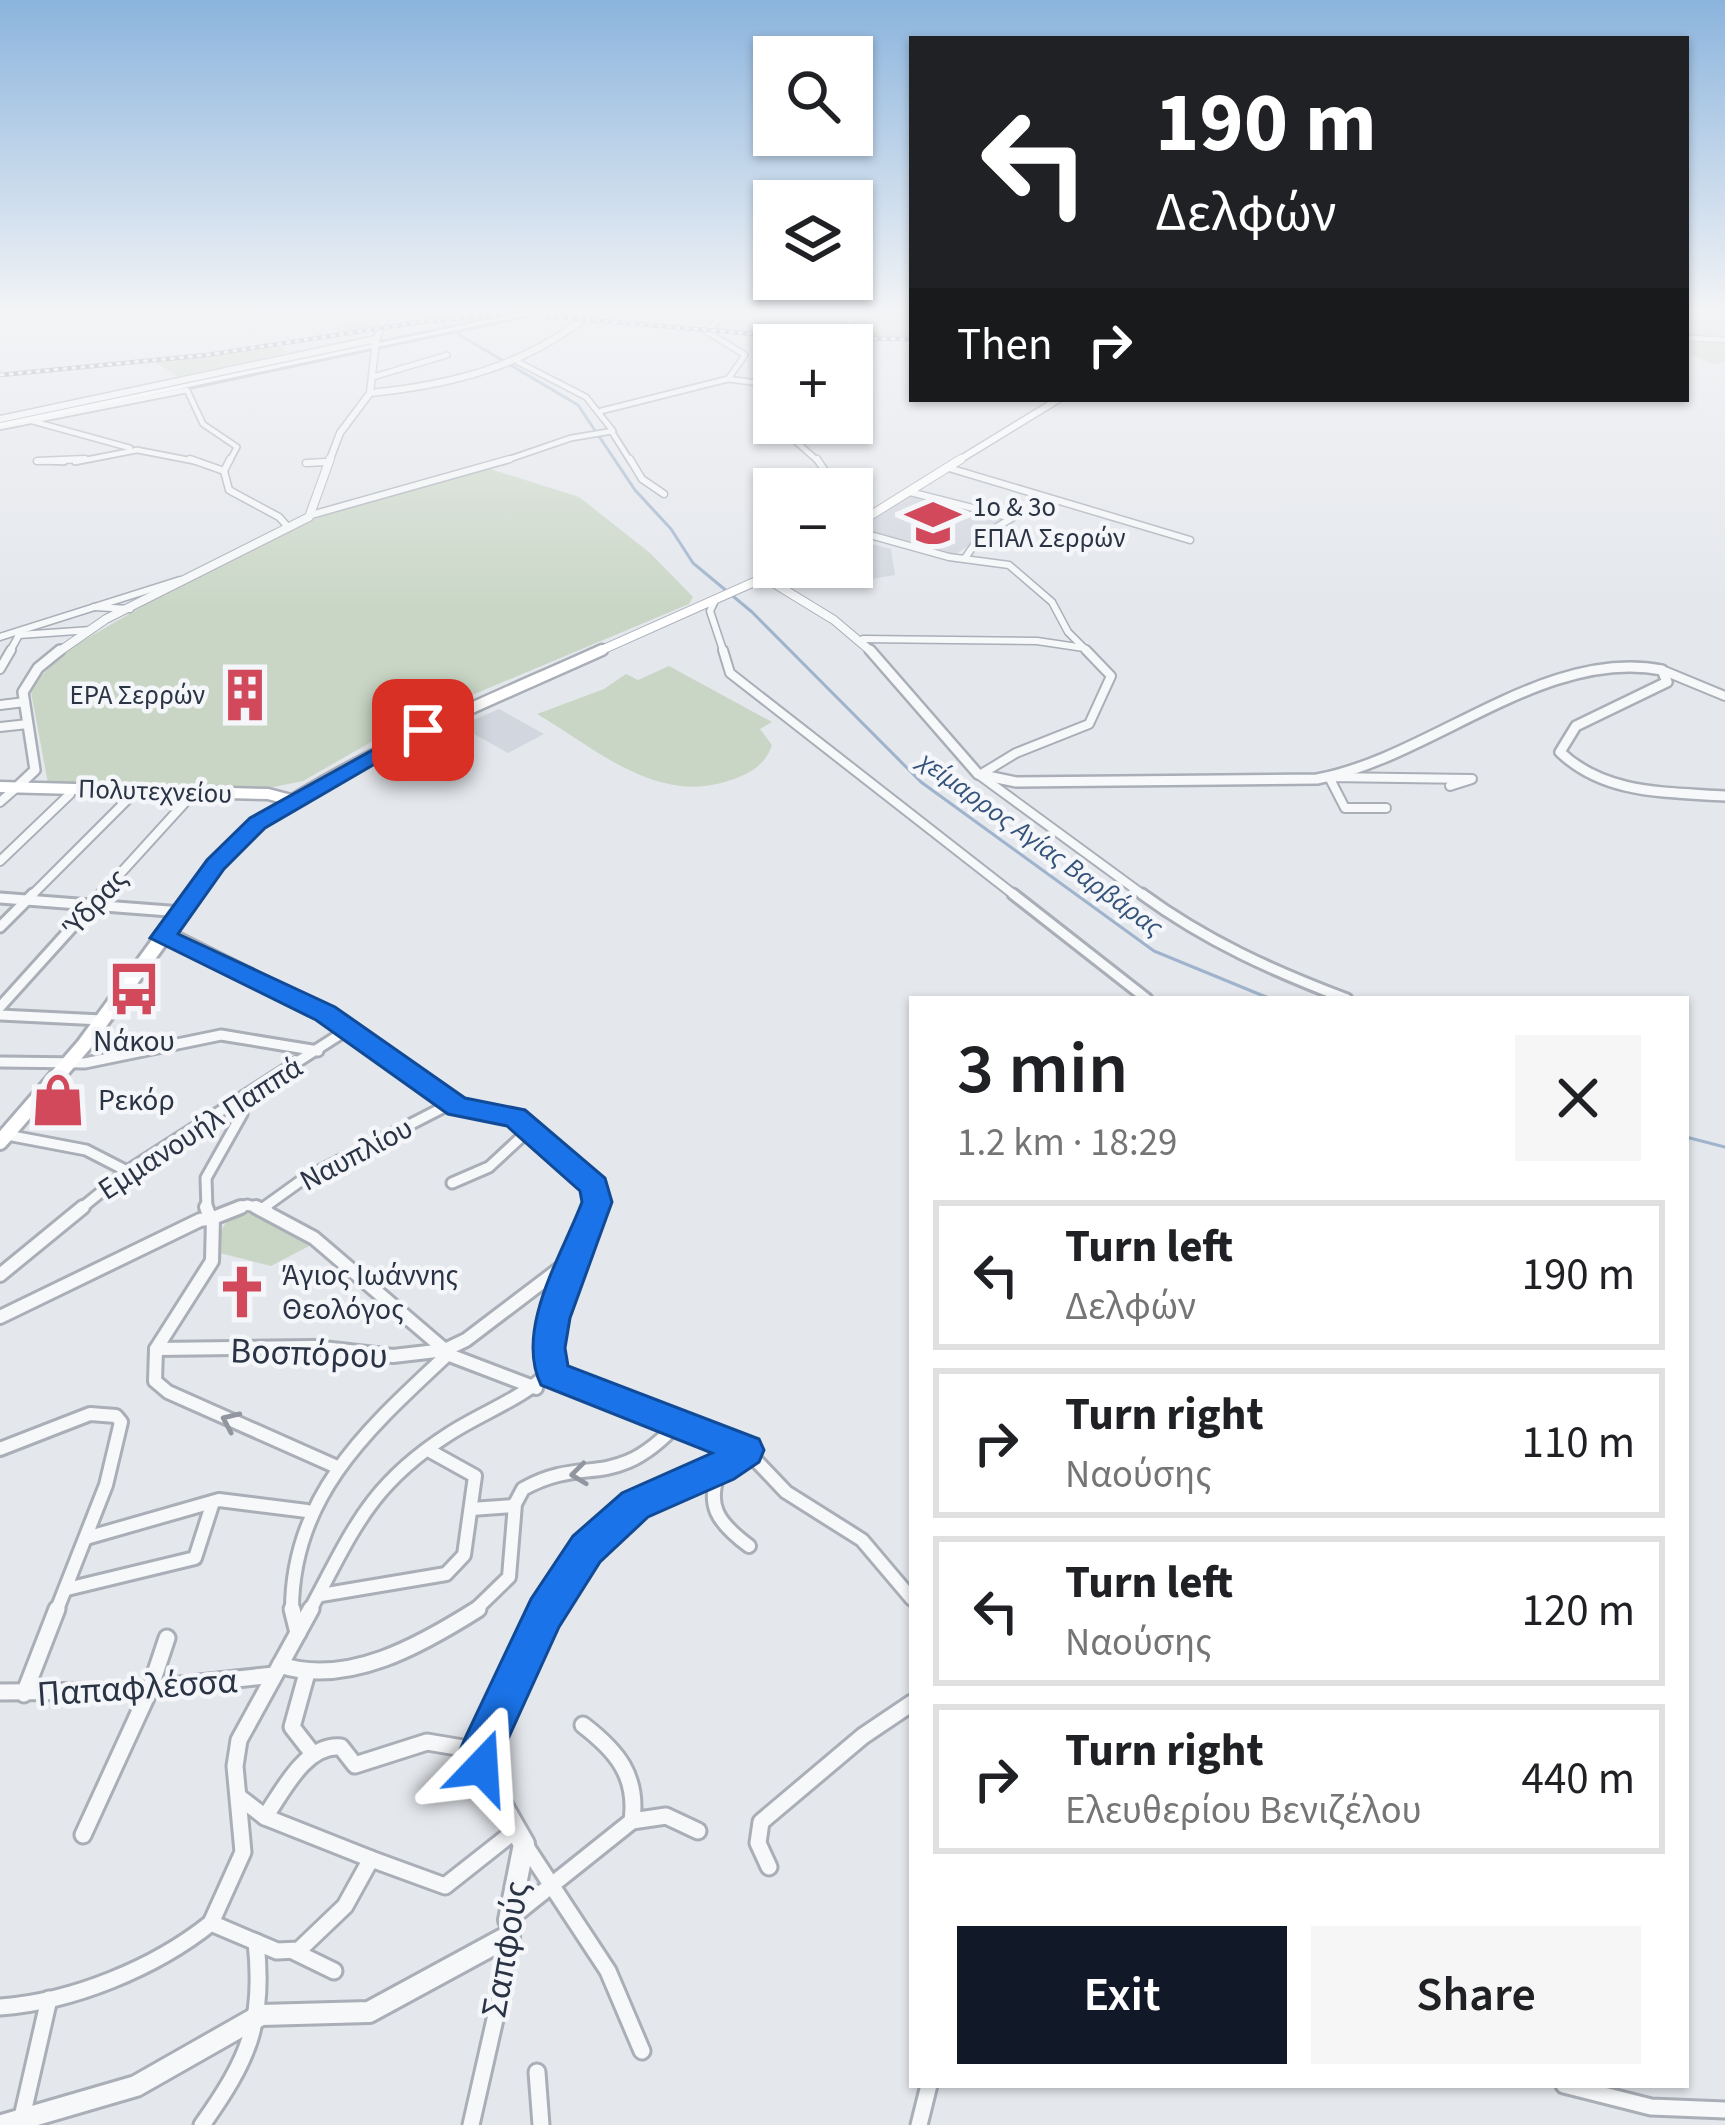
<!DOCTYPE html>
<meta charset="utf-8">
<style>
body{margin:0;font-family:"Source Sans 3",sans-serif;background:#f6f6f6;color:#202124;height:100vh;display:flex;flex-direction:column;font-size:45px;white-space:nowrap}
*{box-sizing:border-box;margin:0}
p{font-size:39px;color:#757577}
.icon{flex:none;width:66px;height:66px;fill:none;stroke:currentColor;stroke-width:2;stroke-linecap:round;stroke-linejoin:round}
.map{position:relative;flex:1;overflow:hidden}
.panel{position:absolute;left:909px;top:996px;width:780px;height:1092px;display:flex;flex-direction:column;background:#fff;border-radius:0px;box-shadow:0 3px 9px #0004}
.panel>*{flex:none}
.hud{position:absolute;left:909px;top:36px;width:780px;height:366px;border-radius:0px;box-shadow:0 3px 9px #0004;background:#202124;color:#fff;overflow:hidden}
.buttons{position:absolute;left:753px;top:36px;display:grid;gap:24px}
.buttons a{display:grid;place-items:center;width:120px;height:120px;border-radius:0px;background:#fff;box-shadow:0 3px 9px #0004;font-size:60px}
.pin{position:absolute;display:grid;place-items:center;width:102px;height:102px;color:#fff;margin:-51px;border-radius:24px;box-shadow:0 6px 18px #0006}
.me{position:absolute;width:132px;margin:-66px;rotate:20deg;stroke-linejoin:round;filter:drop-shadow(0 0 9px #0008)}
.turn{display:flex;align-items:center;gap:42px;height:252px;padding:0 48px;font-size:54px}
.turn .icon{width:156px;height:156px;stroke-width:2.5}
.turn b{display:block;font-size:84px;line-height:102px}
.then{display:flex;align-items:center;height:114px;padding:0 48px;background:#0003;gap:24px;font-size:45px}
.round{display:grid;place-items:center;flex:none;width:126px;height:126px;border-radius:0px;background:#f6f6f6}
.summary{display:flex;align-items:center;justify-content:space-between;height:204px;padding:0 48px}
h1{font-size:72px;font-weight:600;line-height:90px}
.button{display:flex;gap:24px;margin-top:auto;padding:24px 48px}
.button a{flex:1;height:138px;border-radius:0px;background:#111827;color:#fff;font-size:48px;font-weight:600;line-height:138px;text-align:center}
.button a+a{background:#f6f6f6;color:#202124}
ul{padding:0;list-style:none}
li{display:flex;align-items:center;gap:36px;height:150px;margin:0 24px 18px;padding:0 24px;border:6px solid #e0e0e0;border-radius:0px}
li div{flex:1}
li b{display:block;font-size:45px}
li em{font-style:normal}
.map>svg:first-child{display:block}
.built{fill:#d2d6de}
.green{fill:#c9d6c5}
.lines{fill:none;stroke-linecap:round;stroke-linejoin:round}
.stream{stroke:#9fb4cc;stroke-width:3}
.minor-far5-casing{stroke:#a9aeb7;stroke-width:8}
.minor-far4-casing{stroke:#a9aeb7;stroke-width:9}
.minor-far3-casing{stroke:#a9aeb7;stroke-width:12}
.minor-far2-casing{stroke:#a9aeb7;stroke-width:15}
.minor-far1-casing{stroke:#a9aeb7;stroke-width:18}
.minor-casing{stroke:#a9aeb7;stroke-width:21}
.tertiary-far5-casing{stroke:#a9aeb7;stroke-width:9}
.tertiary-far4-casing{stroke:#a9aeb7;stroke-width:10}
.tertiary-far3-casing{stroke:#a9aeb7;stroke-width:14}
.tertiary-far2-casing{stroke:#a9aeb7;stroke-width:18}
.tertiary-far1-casing{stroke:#a9aeb7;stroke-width:21}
.tertiary-casing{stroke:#a9aeb7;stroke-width:26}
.secondary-far3-casing{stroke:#a9aeb7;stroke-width:9}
.secondary-far2-casing{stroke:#a9aeb7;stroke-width:10}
.secondary-far1-casing{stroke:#a9aeb7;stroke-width:15}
.secondary-casing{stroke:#a9aeb7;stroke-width:20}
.primary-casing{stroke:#a3abb8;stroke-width:6}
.minor-far5{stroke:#f7f8fa;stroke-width:4.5}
.minor-far4{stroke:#f7f8fa;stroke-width:6}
.minor-far3{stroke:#f7f8fa;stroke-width:8}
.minor-far2{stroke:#f7f8fa;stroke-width:9}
.minor-far1{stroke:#f7f8fa;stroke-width:12}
.minor{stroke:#f7f8fa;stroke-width:15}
.tertiary-far5{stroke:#f7f8fa;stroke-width:6}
.tertiary-far4{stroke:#f7f8fa;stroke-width:8}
.tertiary-far3{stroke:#f7f8fa;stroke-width:9}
.tertiary-far2{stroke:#f7f8fa;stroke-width:12}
.tertiary-far1{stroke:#f7f8fa;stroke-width:15}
.tertiary{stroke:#f7f8fa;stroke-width:20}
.secondary-far3{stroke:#fff;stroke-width:6}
.secondary-far2{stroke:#fff;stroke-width:8}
.secondary-far1{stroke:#fff;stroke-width:10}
.secondary{stroke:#fff;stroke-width:14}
.primary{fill:#fff;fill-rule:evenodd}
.rail-casing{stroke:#7d8696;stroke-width:4.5}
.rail{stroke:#f4f6f9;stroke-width:3;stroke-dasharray:4.5;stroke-linecap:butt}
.oneway{stroke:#9196a0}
.route{fill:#1a73e8;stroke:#114b97;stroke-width:3}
.labels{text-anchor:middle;stroke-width:9;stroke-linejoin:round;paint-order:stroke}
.far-poi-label{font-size:27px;fill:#2b3445;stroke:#f4f6f9;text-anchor:start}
.far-street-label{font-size:27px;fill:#2b3445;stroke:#f4f6f9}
.far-water-label{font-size:27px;font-style:italic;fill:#34527a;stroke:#f4f6f9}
.street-label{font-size:30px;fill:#2b3445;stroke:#f4f6f9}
.poi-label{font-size:30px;fill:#2b3445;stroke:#f4f6f9;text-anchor:start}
.near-street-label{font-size:36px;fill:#2b3445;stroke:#f4f6f9}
</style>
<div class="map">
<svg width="1725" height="2125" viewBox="0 0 1725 2125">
<rect width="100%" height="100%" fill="#e4e7ec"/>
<g class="built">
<polygon points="914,494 1009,519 953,556 855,528"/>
<polygon points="852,539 891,549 895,575 823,587 783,575 798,567 852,567"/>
<polygon points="499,709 544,734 508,753 460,726"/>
</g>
<g class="green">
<polygon points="730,312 809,312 801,316 850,320 843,329 797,326 838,334 835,340 708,329"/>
<polygon points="860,312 912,312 912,327 906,331 912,332 912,339 842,336 845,332 875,334 884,325 852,322"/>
<polygon points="1686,313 1708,320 1725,318 1725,362 1712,364 1688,354"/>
<polygon points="382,317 371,340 373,332 361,331 276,344 288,352 261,358 272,363 185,381 153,361 273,346 275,344 335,334 340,331 331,327"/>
<polygon points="487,468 579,497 650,553 693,597 689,604 453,703 441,702 303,781 259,790 48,783 30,687 67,650 210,567 341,507"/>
<path d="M669,666L772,722L760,729L772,745C766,764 750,774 731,780C658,806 598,750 537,714L604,689L626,674L638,680Z"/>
<path d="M249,1207L278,1219L311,1245L271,1266L220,1253C215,1228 228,1217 249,1207Z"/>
</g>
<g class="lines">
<g class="stream">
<polyline points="428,312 448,327"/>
<polyline points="458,334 578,405 635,490 671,529 693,563 752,612 921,782 1154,951 1271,999"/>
<polyline points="1686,1137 1725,1147"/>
</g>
<defs>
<g id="minor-far5">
<polyline points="1686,338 1725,340"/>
<polyline points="832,345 852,320"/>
<polyline points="373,377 447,355"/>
<polyline points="728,379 774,385"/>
<polyline points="601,411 728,379 745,355 706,331 727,312"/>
<polyline points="32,421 130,448"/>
<polyline points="775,423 819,462"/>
<polyline points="0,427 187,390 203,424 237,447 229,462"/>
<polyline points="612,432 631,462"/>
<polyline points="37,461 64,462"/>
<polyline points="75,462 137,450 199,462"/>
<polyline points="317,462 327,462"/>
<polyline points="501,462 571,438 613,431 586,397 518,362"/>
</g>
<g id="minor-far4">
<polyline points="190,459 224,471 229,490 279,517 289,528"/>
<polyline points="630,459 642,479 664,494"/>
<polyline points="817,459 837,489"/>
<polyline points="37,461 85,459"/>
<polyline points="306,463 327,462"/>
<polyline points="949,468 1190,540"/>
<polyline points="224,471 230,459"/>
<polyline points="910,492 1012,518 979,538 965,558"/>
<polyline points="852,513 856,519"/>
<polyline points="311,515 510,459"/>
<polyline points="852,530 949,557 1009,565 1052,602 1068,632 1089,653"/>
<polyline points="714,603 710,611 724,653"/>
<polyline points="94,607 130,609"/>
<polyline points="19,635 91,630"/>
<polyline points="0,637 180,580"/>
<polyline points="863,639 1037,641 1084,648"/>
<polyline points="9,653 19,635"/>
</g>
<g id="minor-far3">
<polyline points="723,650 730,673 1017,897"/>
<polyline points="0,669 11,650"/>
<polyline points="1662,670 1725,696"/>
<polyline points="0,705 25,702"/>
<polyline points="0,727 28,724"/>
<polyline points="983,773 1016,753 1089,724 1111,676 1086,650"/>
<polyline points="978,774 1146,897"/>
<polyline points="0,802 16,788"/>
<polyline points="1386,808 1345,808 1329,777 1472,779 1450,786"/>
<polyline points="0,861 70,794"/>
<polyline points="30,897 131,796"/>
<polyline points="99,897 189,798"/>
</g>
<g id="minor-far2">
<polyline points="1013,894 1147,999"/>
<path d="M1142,894C1206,941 1273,971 1347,999"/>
<polyline points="0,898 182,912"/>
<polyline points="0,927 33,894"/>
<polyline points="0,1007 102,894"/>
<polyline points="0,1015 102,1020"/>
<polyline points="0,1062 85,1063 221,1035 318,1051"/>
<polyline points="7,1135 86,1150 127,1171"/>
<polyline points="452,1183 489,1167 530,1129"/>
<polyline points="263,1208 302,1180 452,1103"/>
<polyline points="79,1210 127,1171 347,1030"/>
<polyline points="207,1210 206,1178 242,1114 237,1104"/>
<polyline points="233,1210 247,1205 268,1210"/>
</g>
<g id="minor-far1">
<polyline points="206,1207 210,1217"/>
<polyline points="256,1207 314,1238 452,1356 536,1388"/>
<polyline points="213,1218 241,1207"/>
<polyline points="0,1275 83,1207"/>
<polyline points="0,1317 200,1220 213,1218 212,1261 156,1349 155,1381 168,1392 337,1467"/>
<polyline points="156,1349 314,1347 393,1356 445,1350 466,1340 570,1261"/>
<polyline points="0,1449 90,1414 116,1416 121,1422 106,1485 56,1612"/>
<polyline points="746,1450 786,1492 862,1540 912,1599"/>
<path d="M721,1467C704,1505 718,1523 749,1546"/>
<polyline points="471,1509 513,1506"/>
<polyline points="86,1538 219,1500 307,1511"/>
<polyline points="67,1589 195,1558 213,1502"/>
<polyline points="321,1595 446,1574 464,1555 475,1476 430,1451"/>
<path d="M292,1612C291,1495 370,1427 449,1353"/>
<path d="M309,1612C353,1531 368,1486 449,1434C483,1412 522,1399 551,1371"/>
<path d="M473,1612L509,1577L515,1504L523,1489C587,1453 613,1494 679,1422"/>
</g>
<g id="minor">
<polyline points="292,1609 298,1633"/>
<path d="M280,1665C348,1687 421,1645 478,1609"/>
<polyline points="307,1673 292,1727 313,1754"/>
<polyline points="0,1692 125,1691 274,1675"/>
<polyline points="24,1694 57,1609"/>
<path d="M239,1797L265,1817C283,1791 305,1744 341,1747L355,1765L427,1742L481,1751"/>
<polyline points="632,1821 666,1816 698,1831"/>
<polyline points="83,1835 150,1689 167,1638"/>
<polyline points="527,1848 608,1971 642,2051"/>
<polyline points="371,1859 445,1886 516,1830"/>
<polyline points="769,1867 758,1843 761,1822 863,1736 912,1703"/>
<path d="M513,1916L632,1821C638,1776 617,1751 583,1725"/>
<polyline points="211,1923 243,1852 235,1766 239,1740 311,1609"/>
<polyline points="295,1952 334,1971"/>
<path d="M0,2007C72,2002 155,1968 211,1923L277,1951L299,1950L345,1906L371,1859L265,1817"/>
<polyline points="537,2072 541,2125"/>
<polyline points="1564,2085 1651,2107 1725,2110"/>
<polyline points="22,2117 49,1999"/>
<path d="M202,2125C248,2060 265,2023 256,1942"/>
<polyline points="471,2125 503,1984 509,1937"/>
<polyline points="919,2125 929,2085"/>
</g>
<g id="tertiary-far5">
<polyline points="375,343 387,312"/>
<path d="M370,393C452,385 527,366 592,312"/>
<polyline points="0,419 376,339"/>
<polyline points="329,462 340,433 370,393 375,349"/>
</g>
<g id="tertiary-far4">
<polyline points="767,579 834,620 873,653"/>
<polyline points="57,653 106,619 309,517 330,459"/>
</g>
<g id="tertiary-far3">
<path d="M870,650L978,774L1016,782L1317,779C1430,758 1545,647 1662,670L1667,682L1576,726L1560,752C1605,795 1667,792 1725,796"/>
<polyline points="16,788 35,770 23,692 38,668 60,650"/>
</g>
<polyline id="tertiary-far2" points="162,938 179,940 325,1013 457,1107 515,1117 591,1183 597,1202 594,1210"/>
<path id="tertiary-far1" d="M547,1612C565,1574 592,1532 628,1509C665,1486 709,1475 746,1450L553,1375C538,1315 577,1262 595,1207"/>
<g id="tertiary">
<polyline points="509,1920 524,1844 485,1776 481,1751 549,1609"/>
<polyline points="2,2125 136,2086 261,2015 369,2012 509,1936"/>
</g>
<polyline id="secondary-far3" points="956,462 1059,399"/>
<g id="secondary-far2">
<polyline points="852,527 961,459"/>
<polyline points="595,653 788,567"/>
</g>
<g id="secondary-far1">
<polyline points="0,787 268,794 295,801"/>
<path d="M192,897C211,871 233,840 260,821C365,750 487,702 602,650"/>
</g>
<polyline id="secondary" points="0,1142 84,1045 194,894"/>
<polygon id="primary" points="527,312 541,312 0,427 0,423"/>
</defs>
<use href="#minor-far5" class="minor-far5-casing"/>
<use href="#minor-far4" class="minor-far4-casing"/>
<use href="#minor-far3" class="minor-far3-casing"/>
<use href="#minor-far2" class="minor-far2-casing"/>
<use href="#minor-far1" class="minor-far1-casing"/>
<use href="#minor" class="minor-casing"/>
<use href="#tertiary-far5" class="tertiary-far5-casing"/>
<use href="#tertiary-far4" class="tertiary-far4-casing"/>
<use href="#tertiary-far3" class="tertiary-far3-casing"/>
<use href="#tertiary-far2" class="tertiary-far2-casing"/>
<use href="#tertiary-far1" class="tertiary-far1-casing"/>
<use href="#tertiary" class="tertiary-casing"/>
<use href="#secondary-far3" class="secondary-far3-casing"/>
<use href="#secondary-far2" class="secondary-far2-casing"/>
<use href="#secondary-far1" class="secondary-far1-casing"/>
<use href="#secondary" class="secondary-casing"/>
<use href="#primary" class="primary-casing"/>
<use href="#minor-far5" class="minor-far5"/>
<use href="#minor-far4" class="minor-far4"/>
<use href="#minor-far3" class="minor-far3"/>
<use href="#minor-far2" class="minor-far2"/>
<use href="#minor-far1" class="minor-far1"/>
<use href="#minor" class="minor"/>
<use href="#tertiary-far5" class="tertiary-far5"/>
<use href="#tertiary-far4" class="tertiary-far4"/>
<use href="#tertiary-far3" class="tertiary-far3"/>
<use href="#tertiary-far2" class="tertiary-far2"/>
<use href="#tertiary-far1" class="tertiary-far1"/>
<use href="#tertiary" class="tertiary"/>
<use href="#secondary-far3" class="secondary-far3"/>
<use href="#secondary-far2" class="secondary-far2"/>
<use href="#secondary-far1" class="secondary-far1"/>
<use href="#secondary" class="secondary"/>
<use href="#primary" class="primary"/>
<defs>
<g id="rail">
<polyline points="532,315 801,338 912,339"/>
<polyline points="0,375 207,355 427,321 509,315"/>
</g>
</defs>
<use href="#rail" class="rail-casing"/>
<use href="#rail" class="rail"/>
</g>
<defs><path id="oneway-chevron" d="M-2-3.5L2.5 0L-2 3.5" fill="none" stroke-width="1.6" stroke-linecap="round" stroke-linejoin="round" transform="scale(3)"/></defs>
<g class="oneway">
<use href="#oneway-chevron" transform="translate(230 1421) rotate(-156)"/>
<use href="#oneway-chevron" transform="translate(579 1474) rotate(173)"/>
</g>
<linearGradient id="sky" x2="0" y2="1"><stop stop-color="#8bb4dd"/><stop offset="0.51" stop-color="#f3f4f6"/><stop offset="1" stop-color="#f3f4f6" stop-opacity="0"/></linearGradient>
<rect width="1725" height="610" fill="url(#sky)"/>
<path class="route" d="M416,726L433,730L265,828L224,869L178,934L335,1007L465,1098L525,1110L605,1178L612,1202L570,1318L565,1348L568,1366L759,1439L764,1450L759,1462L734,1479L648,1517L600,1562L559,1627L502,1752L497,1782L482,1788L467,1782L460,1750L466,1736L531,1599L573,1536L622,1493L712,1453L541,1385C514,1329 562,1255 582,1202L580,1191L507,1126L448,1114L316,1020L150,938L207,860L250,818Z"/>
<defs>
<symbol id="school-bare" viewBox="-9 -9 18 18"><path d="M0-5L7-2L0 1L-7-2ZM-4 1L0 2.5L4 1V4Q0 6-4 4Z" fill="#d1495b" stroke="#f4f6f9" stroke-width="2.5" paint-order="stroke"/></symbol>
<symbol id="building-bare" viewBox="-9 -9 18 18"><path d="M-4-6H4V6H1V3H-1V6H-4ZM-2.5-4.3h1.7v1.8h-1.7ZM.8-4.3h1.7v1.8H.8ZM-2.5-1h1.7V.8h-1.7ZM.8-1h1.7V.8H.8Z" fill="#d1495b" stroke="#f4f6f9" stroke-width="2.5" paint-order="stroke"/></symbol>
<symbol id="bus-bare" viewBox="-9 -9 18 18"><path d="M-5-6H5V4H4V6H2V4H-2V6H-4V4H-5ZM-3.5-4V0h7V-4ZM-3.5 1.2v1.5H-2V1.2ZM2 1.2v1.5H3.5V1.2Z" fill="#d1495b" stroke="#f4f6f9" stroke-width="2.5" paint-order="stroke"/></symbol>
<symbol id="shop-bare" viewBox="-9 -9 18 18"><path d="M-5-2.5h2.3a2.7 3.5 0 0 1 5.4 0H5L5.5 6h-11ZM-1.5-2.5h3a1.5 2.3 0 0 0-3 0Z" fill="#d1495b" stroke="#f4f6f9" stroke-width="2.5" paint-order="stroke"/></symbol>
<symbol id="church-bare" viewBox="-9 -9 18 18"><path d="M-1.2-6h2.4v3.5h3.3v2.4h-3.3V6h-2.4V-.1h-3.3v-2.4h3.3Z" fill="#d1495b" stroke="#f4f6f9" stroke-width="2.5" paint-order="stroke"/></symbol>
</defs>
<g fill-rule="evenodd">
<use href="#school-bare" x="895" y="485" width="76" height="76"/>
<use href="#building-bare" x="207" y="657" width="76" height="76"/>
<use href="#bus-bare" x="96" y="951" width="76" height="76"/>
<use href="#shop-bare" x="20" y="1062" width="76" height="76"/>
<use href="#church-bare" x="204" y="1254" width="76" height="76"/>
</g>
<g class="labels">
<g class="far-poi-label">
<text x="973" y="516">1ο &amp; 3ο<tspan x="973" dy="31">ΕΠΑΛ Σερρών</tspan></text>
<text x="205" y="704" text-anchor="end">ΕΡΑ Σερρών</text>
</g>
<g class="far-street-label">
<text transform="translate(155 791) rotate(2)" y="9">Πολυτεχνείου</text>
</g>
<g class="far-water-label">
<text transform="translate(1041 844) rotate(36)" y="9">χείμαρρος Αγίας Βαρβάρας</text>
</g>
<g class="street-label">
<text transform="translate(95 902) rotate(-48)" y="10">Ύδρας</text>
<text transform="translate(200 1128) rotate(-33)" y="10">Εμμανουήλ Παππά</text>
<text transform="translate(356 1154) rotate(-28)" y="10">Ναυπλίου</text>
</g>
<g class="poi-label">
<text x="134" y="1051" text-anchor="middle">Νάκου</text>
<text x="98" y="1110">Ρεκόρ</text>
<text x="282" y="1285">Άγιος Ιωάννης<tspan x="282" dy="34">Θεολόγος</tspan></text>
</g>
<g class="near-street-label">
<text transform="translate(309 1352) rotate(2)" y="13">Βοσπόρου</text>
<text transform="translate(137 1686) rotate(-4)" y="13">Παπαφλέσσα</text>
<text transform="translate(504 1949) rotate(-80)" y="13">Σαπφούς</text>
</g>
</g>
</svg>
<div class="buttons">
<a><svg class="icon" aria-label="search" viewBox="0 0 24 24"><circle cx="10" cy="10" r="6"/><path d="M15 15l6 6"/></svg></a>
<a><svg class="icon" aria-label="layers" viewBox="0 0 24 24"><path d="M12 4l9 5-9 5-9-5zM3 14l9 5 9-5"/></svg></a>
<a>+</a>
<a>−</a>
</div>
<div class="pin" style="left:423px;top:730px;background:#d93025"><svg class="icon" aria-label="arrive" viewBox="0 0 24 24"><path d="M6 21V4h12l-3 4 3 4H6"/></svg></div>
<svg class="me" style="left:482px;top:1767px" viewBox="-20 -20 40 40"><path d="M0-17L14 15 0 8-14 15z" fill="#1a73e8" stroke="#fff" stroke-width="4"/></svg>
<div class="hud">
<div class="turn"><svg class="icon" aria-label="left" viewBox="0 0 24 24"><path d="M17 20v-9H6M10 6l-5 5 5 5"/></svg><div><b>190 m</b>Δελφών</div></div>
<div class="then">Then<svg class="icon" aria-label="right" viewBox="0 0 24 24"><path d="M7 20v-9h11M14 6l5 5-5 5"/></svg></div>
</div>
<section class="panel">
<div class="summary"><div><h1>3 min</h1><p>1.2 km · 18:29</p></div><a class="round"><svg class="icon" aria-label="close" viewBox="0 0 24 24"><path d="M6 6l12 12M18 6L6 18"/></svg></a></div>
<ul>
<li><svg class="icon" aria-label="left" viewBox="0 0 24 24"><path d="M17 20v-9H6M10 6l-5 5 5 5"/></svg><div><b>Turn left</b><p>Δελφών</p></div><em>190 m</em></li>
<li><svg class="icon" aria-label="right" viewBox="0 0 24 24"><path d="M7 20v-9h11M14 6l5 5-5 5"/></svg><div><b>Turn right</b><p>Ναούσης</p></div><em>110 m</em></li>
<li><svg class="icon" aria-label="left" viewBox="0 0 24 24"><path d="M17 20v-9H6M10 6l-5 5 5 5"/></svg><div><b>Turn left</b><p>Ναούσης</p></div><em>120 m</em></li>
<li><svg class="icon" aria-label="right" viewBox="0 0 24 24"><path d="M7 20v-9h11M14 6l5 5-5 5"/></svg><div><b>Turn right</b><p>Ελευθερίου Βενιζέλου</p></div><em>440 m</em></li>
</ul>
<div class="button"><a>Exit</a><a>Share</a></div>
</section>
</div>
